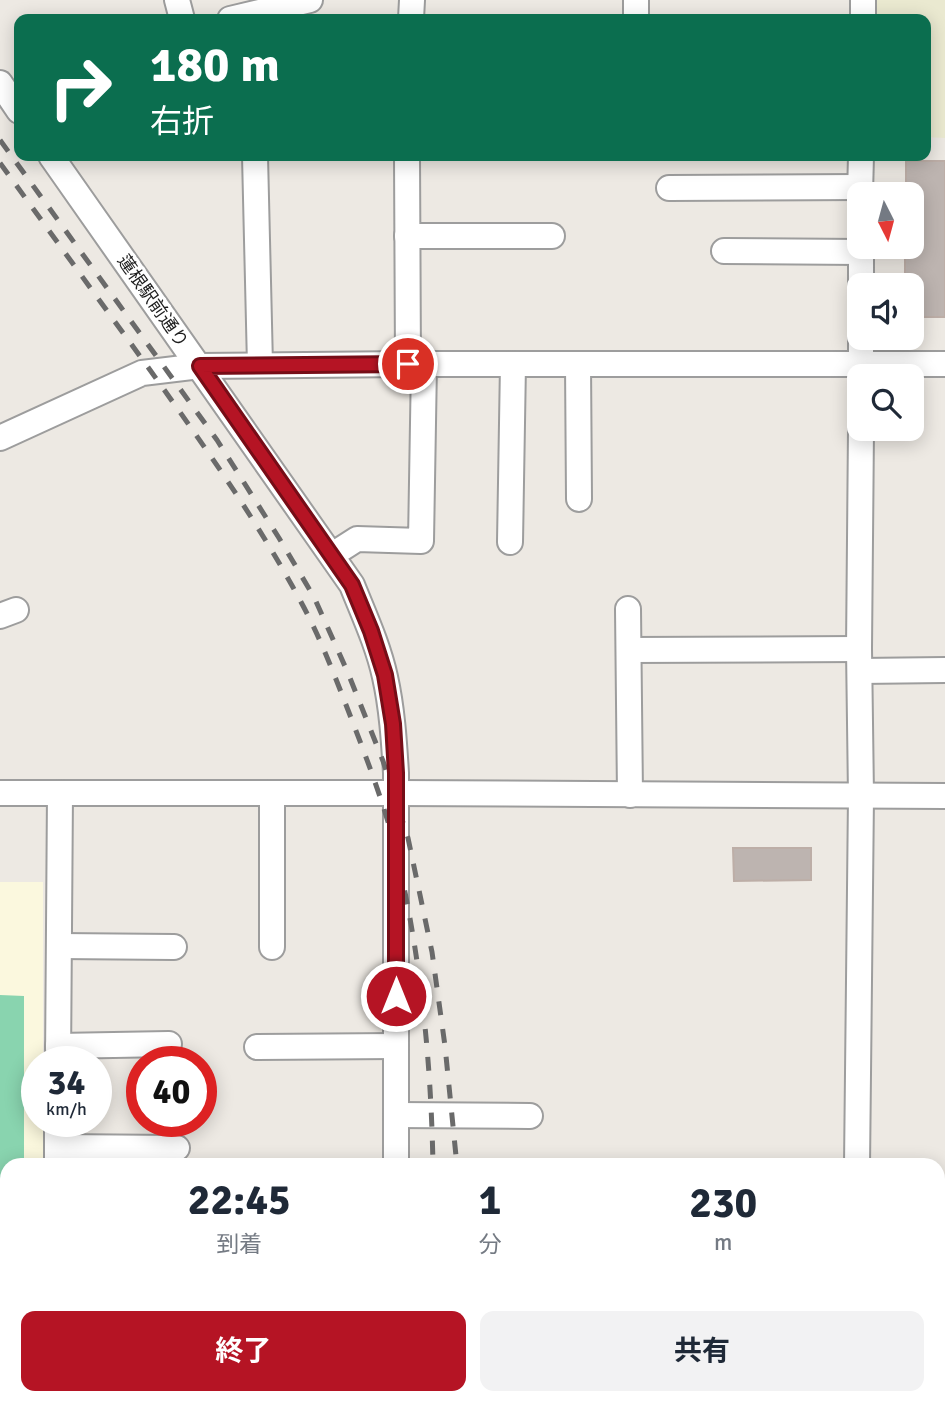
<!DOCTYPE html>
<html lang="ja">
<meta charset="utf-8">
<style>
body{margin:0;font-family:Signika,"Noto Sans JP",sans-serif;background:#f2f2f3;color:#1f2937;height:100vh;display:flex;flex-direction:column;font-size:26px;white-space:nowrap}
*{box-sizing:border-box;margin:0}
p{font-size:23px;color:#747a83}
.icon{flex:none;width:38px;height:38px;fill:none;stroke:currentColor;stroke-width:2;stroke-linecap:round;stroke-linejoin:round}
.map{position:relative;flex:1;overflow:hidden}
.side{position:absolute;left:0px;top:1158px;width:945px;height:247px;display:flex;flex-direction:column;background:#fff;border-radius:21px 21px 0 0;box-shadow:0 4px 18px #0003}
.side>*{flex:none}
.top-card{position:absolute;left:14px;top:14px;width:917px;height:147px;border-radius:14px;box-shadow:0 4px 18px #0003;background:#0b6e4f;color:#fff;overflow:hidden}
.needle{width:46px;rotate:174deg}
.buttons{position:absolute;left:847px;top:182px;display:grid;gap:14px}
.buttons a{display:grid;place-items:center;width:77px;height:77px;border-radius:14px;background:#fff;box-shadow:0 4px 18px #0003;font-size:35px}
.speed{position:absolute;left:21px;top:1046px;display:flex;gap:14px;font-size:35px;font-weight:700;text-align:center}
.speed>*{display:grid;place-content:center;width:91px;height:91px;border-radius:50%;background:#fff;box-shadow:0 4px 18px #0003;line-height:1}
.speed small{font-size:18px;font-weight:400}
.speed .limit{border:10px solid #d22;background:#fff;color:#111}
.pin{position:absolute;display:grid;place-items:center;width:60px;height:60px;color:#fff;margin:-30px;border:4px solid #fff;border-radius:50%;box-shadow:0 2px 7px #0007}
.me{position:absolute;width:77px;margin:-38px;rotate:0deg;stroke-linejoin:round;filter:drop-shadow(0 0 5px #0008)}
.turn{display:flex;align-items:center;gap:24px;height:147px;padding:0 21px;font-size:32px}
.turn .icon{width:91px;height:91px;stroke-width:2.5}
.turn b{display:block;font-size:49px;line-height:60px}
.eta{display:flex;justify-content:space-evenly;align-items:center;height:119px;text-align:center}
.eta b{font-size:42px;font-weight:700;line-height:49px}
.primary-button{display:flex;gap:14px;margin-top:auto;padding:14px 21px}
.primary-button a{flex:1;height:80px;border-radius:14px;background:#b51424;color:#fff;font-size:28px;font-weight:700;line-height:80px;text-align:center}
.primary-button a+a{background:#f2f2f3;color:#1f2937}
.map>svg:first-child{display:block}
.education{fill:#fbf8de}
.farmland{fill:#eae9d0}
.pitch{fill:#89d4af}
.building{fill:#bdb4b0;stroke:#bdaea7;stroke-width:2}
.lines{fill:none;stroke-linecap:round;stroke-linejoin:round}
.minor-casing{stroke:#9d9d9d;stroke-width:28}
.minor{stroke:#fff;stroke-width:24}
.rail{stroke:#6a6a6a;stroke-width:5;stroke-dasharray:14 14;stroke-linecap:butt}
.route-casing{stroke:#760d17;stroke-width:18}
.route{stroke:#b51424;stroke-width:12}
.labels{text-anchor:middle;stroke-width:6;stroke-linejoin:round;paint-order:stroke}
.street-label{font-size:18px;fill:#1c1c1c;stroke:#fff}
</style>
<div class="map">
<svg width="945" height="1405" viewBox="0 0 945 1405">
<rect width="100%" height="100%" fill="#ede9e3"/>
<polygon class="education" points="0,882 43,882 43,1062 37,1062 37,1122 43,1122 43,1165 7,1166 7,1398 43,1398 43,1405 0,1405"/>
<polygon class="farmland" points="877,0 945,0 945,138 926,137 926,19 877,19"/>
<polygon class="pitch" points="0,995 24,996 24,1165 7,1166 7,1291 0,1291"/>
<g class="building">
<polygon points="906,161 945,161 945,317 912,317 912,285 905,285 905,247 912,247 912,194 906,194"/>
<polygon points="733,848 811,848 811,880 734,881"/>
</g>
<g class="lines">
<defs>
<g id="minor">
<polyline points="177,0 182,19"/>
<polyline points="636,0 636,19"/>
<polyline points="230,19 310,0"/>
<polyline points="411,19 412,0"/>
<polyline points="863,19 863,0"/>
<polyline points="0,83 19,111"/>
<path d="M51,156L352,585C364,615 378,645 385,677C392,708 394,741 396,773V1166"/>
<polyline points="255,156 260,365"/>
<polyline points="407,156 408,364"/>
<polyline points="669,188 860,187"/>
<polyline points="860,194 861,156"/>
<polyline points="407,236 552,236"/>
<polyline points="861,247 861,285"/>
<polyline points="724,251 861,252"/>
<polyline points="861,338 861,376"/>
<polyline points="578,364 579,499"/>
<polyline points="0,438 142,373 200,366 408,364 945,364"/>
<polyline points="510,542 513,364"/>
<polyline points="332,555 357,539 421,541 424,364"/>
<polyline points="628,609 630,795"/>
<polyline points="0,616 16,610"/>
<polyline points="629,650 859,649"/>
<polyline points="860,671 945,670"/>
<polyline points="0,793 396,793 945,796"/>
<polyline points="272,793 272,947"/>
<polyline points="59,946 174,947"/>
<polyline points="58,1046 169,1044"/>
<polyline points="257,1047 396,1046"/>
<polyline points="58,1062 60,793"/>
<polyline points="396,1115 530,1116"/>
<polyline points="57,1147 177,1148"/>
<polyline points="57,1166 57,1122"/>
<polyline points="857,1166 861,796 859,649 861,429"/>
<polyline points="938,1396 945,1396"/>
<polyline points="664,1398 664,1405"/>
<polyline points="55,1405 55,1398"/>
<polyline points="395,1405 395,1398"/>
<polyline points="856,1405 856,1398"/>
</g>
</defs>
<use href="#minor" class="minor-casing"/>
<use href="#minor" class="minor"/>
<g class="rail">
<polyline points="0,140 217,440 279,538 314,597 348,673 383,761 408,838 432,952 445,1046 457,1166"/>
<path d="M0,163C48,229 96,296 145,363C200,440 256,518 301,602C320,637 334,674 348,710C365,754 382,798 394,843C420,949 431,1057 433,1166"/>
<polyline points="474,1398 474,1405"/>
<polyline points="432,1405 432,1398"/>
</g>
</g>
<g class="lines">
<defs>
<polyline id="route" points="396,996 396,773 393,724 385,675 371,631 352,585 200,366 408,364"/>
</defs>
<use href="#route" class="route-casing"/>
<use href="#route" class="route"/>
</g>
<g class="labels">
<g class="street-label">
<text transform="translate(153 301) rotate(55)" y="6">蓮根駅前通り</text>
</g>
</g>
</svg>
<div class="buttons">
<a><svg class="needle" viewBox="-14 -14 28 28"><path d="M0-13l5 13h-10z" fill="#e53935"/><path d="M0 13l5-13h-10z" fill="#747a83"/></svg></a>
<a><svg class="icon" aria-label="sound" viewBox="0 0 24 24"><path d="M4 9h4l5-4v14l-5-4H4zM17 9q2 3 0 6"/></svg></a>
<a><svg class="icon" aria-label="search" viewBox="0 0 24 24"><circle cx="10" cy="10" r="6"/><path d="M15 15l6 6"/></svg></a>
</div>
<div class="speed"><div>34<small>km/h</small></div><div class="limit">40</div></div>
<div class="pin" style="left:408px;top:364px;background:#d93025"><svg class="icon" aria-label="arrive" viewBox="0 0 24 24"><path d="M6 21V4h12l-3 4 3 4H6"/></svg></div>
<svg class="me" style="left:396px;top:996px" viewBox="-20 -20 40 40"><circle r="17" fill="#b51424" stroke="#fff" stroke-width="3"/><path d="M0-11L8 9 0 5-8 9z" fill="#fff"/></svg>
<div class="top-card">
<div class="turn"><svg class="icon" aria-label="right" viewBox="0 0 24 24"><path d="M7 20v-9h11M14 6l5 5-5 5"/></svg><div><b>180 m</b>右折</div></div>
</div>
<section class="side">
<div class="eta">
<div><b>22:45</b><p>到着</p></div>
<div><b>1</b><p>分</p></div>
<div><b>230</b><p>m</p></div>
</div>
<div class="primary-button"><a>終了</a><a>共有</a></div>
</section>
</div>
